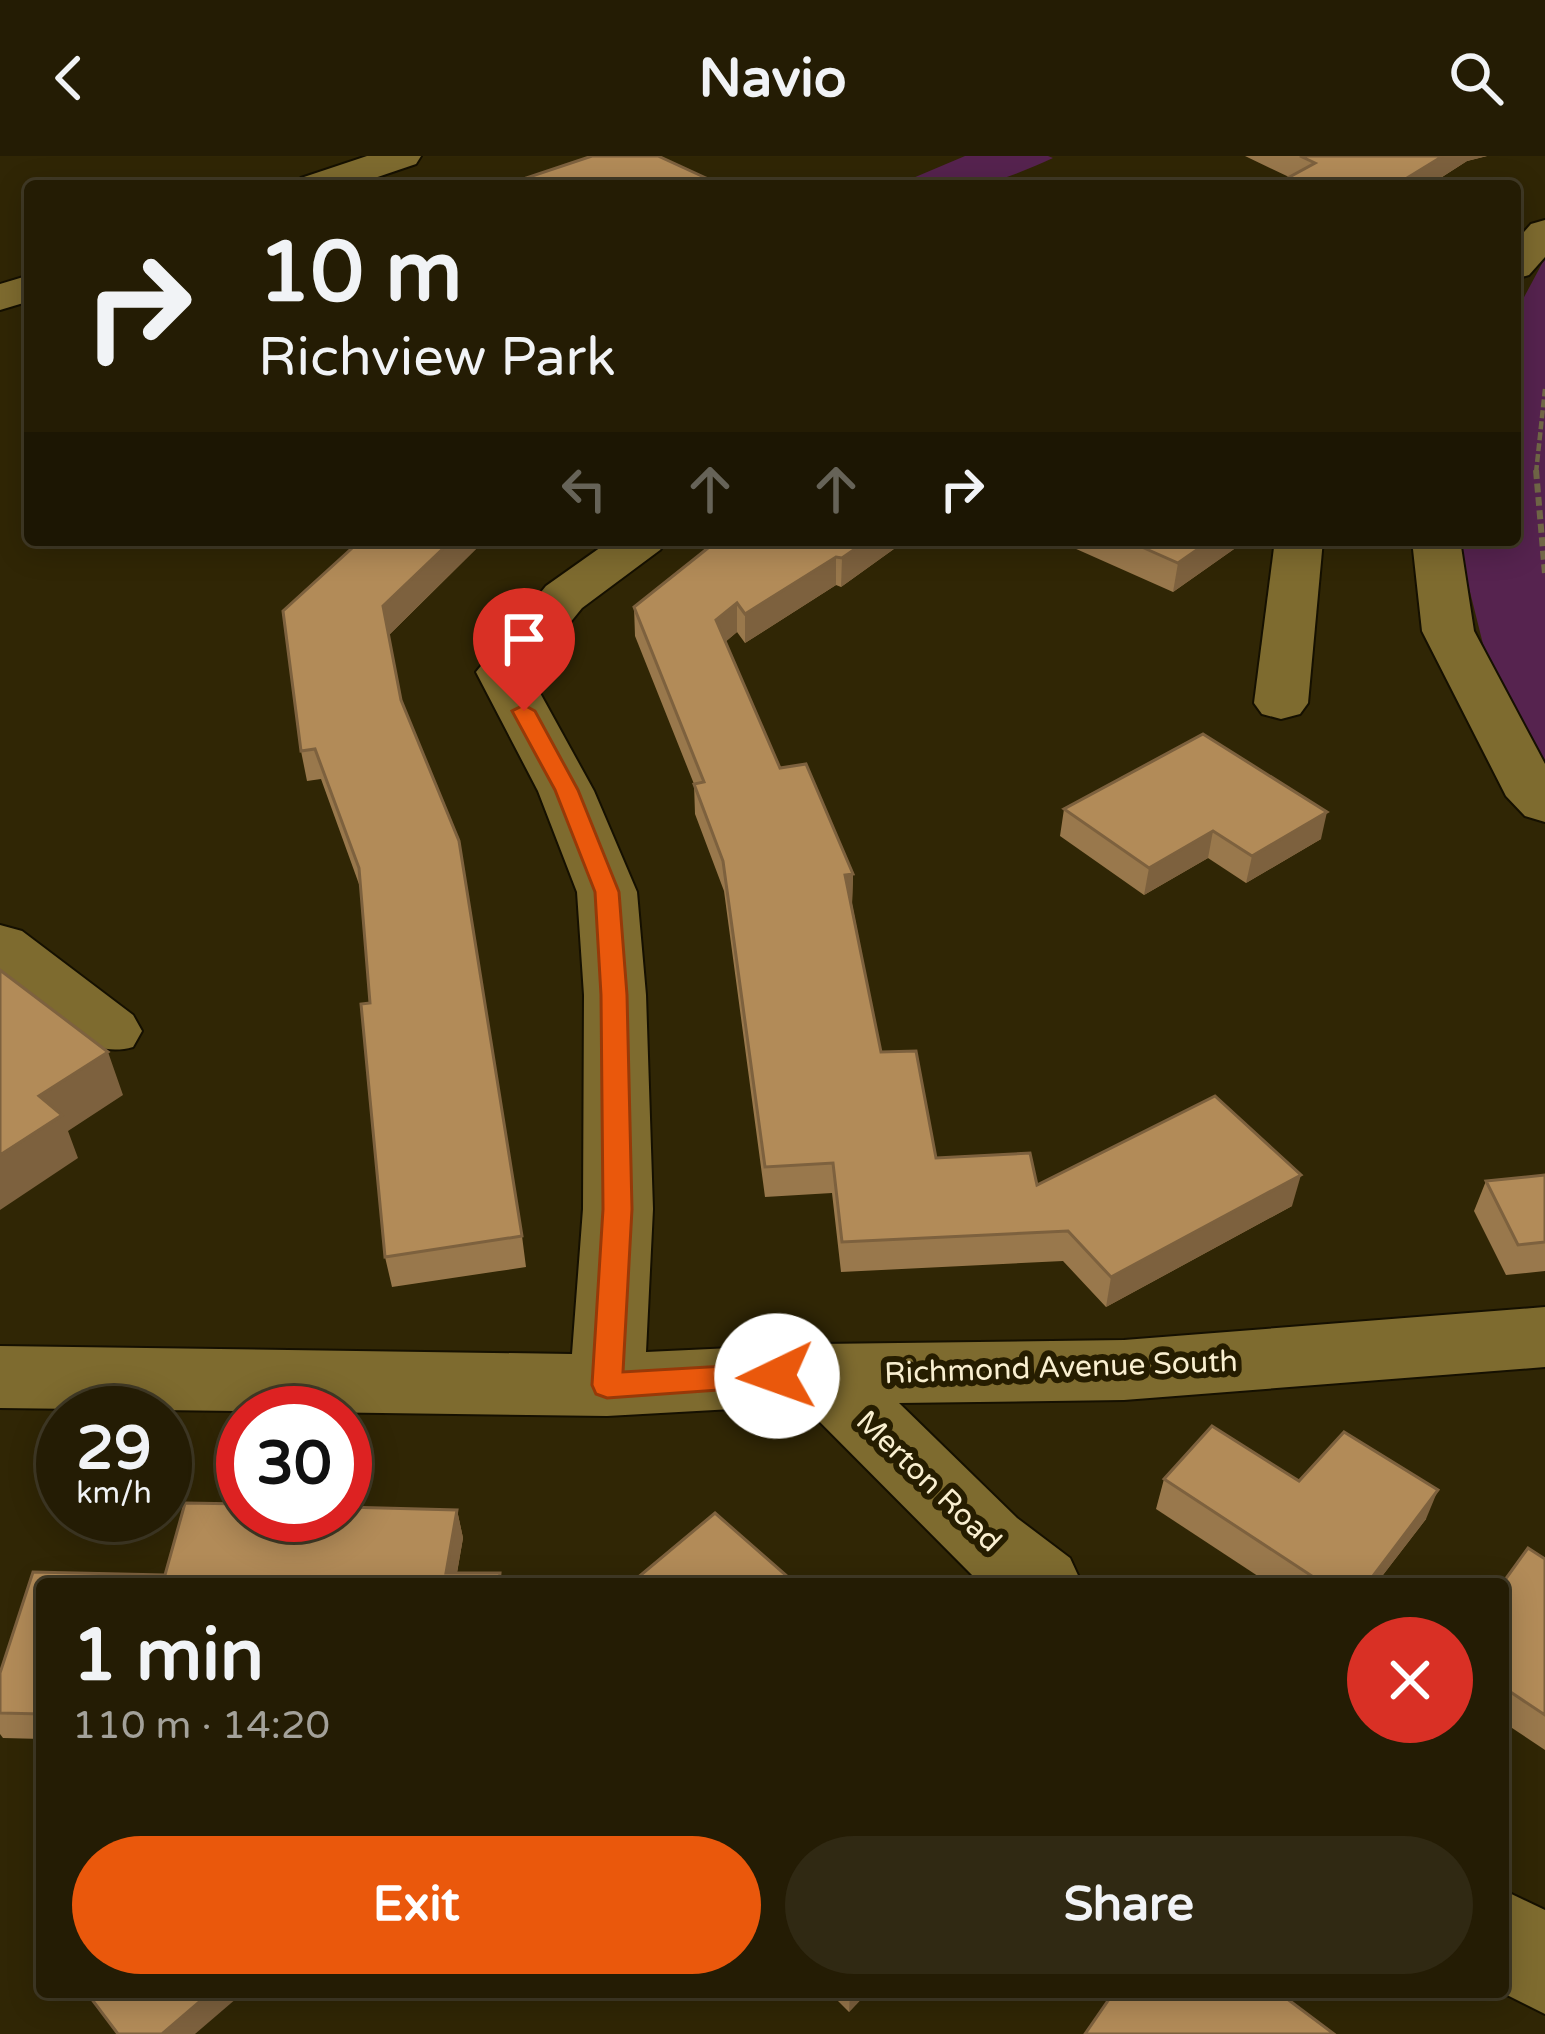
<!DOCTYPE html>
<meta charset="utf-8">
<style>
body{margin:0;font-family:"Varela Round",sans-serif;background:#302913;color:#f1f3f6;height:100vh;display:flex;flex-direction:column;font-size:45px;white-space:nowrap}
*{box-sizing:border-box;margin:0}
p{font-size:39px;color:#a3a19a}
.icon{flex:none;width:66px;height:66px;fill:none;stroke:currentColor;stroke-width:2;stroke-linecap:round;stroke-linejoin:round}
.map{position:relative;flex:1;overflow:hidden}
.side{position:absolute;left:36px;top:1422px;width:1473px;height:420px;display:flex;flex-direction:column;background:#241c04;border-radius:12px;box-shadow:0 6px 30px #0003,0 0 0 3px #413a26}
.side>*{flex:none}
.guide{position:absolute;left:24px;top:24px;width:1497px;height:366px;border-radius:12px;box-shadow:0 6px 30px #0003,0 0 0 3px #413a26;background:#241c04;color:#f1f3f6;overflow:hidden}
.speed{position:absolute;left:36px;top:1230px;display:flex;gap:24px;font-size:60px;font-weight:700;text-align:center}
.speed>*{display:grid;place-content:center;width:156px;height:156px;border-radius:50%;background:#241c04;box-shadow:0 6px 30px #0003,0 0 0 3px #413a26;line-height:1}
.speed small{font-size:30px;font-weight:400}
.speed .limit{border:18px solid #d22;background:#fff;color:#111}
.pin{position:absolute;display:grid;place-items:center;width:102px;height:102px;color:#fff;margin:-123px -51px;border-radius:50% 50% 50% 0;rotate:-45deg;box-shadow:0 0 12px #0007}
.pin .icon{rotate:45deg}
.me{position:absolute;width:132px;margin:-66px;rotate:267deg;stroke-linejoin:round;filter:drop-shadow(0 0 9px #0008)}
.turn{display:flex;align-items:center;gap:42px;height:252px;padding:0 36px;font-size:54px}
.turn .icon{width:156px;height:156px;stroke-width:2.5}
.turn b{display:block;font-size:84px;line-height:102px}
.lanes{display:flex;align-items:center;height:114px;padding:0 36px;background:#0003;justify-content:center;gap:60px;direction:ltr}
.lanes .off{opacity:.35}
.round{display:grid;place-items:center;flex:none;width:126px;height:126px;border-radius:63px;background:#302913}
.summary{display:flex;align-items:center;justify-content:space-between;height:204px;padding:0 36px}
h1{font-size:72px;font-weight:800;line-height:90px}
.action{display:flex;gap:24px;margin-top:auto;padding:24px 36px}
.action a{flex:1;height:138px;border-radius:72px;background:#ea580c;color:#fff;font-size:48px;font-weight:800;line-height:138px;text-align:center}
.action a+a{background:#302913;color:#f1f3f6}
header{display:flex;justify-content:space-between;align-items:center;height:156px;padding:0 36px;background:#241c04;font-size:54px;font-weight:800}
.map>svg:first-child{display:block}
.green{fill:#56234f}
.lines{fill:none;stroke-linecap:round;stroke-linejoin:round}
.minor-casing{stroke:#151001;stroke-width:4}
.path-far1{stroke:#716747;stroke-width:4.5;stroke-dasharray:8 3;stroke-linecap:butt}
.path{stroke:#716747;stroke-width:6;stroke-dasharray:9 4.5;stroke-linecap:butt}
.minor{fill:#7e6b2f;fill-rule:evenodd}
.wall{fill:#99784c}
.shaded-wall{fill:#7d613e}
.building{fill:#b28b58;stroke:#7d613e;stroke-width:3}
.route{fill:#ea580c;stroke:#983908;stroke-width:3}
.labels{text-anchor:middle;stroke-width:12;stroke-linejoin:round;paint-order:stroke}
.street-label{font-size:30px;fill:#f9efd0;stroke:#261d00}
</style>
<header><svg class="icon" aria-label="back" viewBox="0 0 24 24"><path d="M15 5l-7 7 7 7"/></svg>Navio<svg class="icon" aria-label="search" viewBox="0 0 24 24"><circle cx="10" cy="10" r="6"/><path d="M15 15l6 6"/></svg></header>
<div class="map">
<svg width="1545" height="1878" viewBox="0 0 1545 1878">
<rect width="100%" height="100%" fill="#302605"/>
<g class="green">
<path d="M965,0H1048L1053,2C1006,23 964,42 913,22Z"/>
<polygon points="1545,102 1545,623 1483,488 1457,384 1515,384 1515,158"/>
</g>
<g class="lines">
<defs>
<g id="minor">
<polygon points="367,0 421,0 416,8 351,30 295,30 301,22"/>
<polygon points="1545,64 1545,101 1529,119 1515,123 1515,86 1531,68"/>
<polygon points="30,119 30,145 0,154 0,128"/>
<polygon points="611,384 667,384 660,394 582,452 529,517 594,635 637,736 646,839 653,1053 646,1196 820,1188 1124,1184 1545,1151 1545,1211 1124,1244 899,1247 1017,1362 1070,1402 1082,1428 981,1428 803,1249 607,1260 0,1252 0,1190 572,1198 583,1053 584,839 577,736 538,635 476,516 546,430"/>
<polygon points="1275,384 1323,384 1308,547 1300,558 1281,563 1262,558 1254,547"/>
<polygon points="1412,384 1460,384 1474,475 1545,608 1545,666 1525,660 1506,640 1422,475"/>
<path d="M0,769L22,775L133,859L142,875L133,891C81,906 38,851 0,821Z"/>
<polygon points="1503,1734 1545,1754 1545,1858 1501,1836"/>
</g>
</defs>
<use href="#minor" class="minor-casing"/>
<polyline class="path-far1" points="1536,317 1545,233"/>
<polyline class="path" points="1536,314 1545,418"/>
<use href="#minor" class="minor"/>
</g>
<g class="wall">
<polygon points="1245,0 1487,0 1467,5 1428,30 1273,30 1289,21"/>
<polygon points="718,384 898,390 841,431 836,429 745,487 737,476 725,486 780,612 853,718 852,748 881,896 936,1002 1037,1029 1292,1050 1106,1151 1063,1105 841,1116 832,1037 765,1041 724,735 695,658 694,628 635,480 634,451"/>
<polygon points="1056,384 1244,384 1244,386 1173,436"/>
<polygon points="481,388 389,479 401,544 522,1080 526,1111 392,1131 385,1101 370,847 360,731 321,623 307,625 301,595 283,455"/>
<polygon points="1064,653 1321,683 1246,727 1208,702 1144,739 1060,680"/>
<polygon points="1545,1019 1545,1115 1506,1119 1474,1055 1486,1025"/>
<polygon points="1164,1323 1299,1325 1426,1363 1376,1428 1270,1428 1156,1353"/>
<polygon points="185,1347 243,1348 243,1359 345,1359 345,1351 457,1354 463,1382 457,1417 500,1417 503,1428 42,1428 42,1583 3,1582 0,1578 0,1517 33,1416 165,1419"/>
<polygon points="1545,1403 1545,1594 1503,1566 1503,1428"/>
<polygon points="829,1836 868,1836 849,1856"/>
</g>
<g class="shaded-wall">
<polygon points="1443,0 1487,0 1467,5 1428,30 1394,30"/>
<polygon points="706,22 706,30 685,30"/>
<polygon points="452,384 489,384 481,388 388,480 383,450"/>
<polygon points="868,384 899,384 898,390 841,431 842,402"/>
<polygon points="1211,384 1244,384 1244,386 1173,436 1178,407"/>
<polygon points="836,401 836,429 745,487 745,458"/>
<polygon points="737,447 737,476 717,493 716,464"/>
<polygon points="1327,656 1321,683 1246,727 1252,700"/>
<polygon points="1213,675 1208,702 1144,739 1149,712"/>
<polygon points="853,718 852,748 845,719"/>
<polygon points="108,896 123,939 68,975 78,1002 0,1054 0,999 39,940"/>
<polygon points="1301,1019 1292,1050 1106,1151 1111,1121"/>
<polygon points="1438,1334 1426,1363 1376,1428 1367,1428"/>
<polygon points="457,1354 463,1382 455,1428 446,1417"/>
<polygon points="211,1836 244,1836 195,1878 162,1878"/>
<polygon points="850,1836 868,1836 849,1856"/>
</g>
<g class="building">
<polygon points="592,0 658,0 706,22 685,30 516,30 511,27"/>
<polygon points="1300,0 1443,0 1394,30 1273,30 1315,7"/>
<polygon points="361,384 452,384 383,450 401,544 459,685 522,1080 385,1101 361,848 370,847 359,712 315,593 301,595 283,455"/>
<polygon points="718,384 868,384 842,402 836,401 745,458 737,447 716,464 780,612 806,608 853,718 845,719 881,896 916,895 936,1002 1030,997 1037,1029 1215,940 1301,1019 1111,1121 1068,1075 842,1086 833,1007 765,1011 723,705 694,628 704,626 634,451"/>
<polygon points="1126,384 1211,384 1178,407"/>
<polygon points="1203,578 1327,656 1252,700 1213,675 1149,712 1064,653"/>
<polygon points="0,814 108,896 39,940 62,959 0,999"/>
<polygon points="1545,1019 1545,1086 1518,1089 1486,1025"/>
<polygon points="1212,1270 1299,1325 1344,1276 1438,1334 1367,1428 1324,1428 1164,1323"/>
<polygon points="185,1347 243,1348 243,1359 345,1359 345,1351 457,1354 446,1417 500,1417 499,1428 42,1428 42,1558 0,1557 0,1517 33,1416 165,1419"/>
<polygon points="715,1357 796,1428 630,1428"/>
<polygon points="1528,1392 1545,1403 1545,1559 1503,1531 1502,1428"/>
<polygon points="88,1836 211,1836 162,1878 118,1878 87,1837"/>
<polygon points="1114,1836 1278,1836 1334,1878 1085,1878"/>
</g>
<polygon class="route" points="524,549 535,555 578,634 619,736 627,839 632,1053 623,1216 777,1207 788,1211 793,1220 788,1229 607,1242 596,1238 592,1229 603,1053 601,839 595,736 555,634 512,555"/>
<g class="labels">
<g class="street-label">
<text transform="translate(1061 1211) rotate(-2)" y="10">Richmond Avenue South</text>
<text transform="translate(929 1325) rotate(44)" y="10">Merton Road</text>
</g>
</g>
</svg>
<div class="speed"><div>29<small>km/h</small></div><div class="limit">30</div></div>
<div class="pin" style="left:524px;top:555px;background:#d93025"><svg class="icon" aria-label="arrive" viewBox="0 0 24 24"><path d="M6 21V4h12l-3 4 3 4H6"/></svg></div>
<svg class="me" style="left:777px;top:1220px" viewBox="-20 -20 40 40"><circle r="19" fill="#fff"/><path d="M0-13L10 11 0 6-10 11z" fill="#ea580c"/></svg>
<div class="guide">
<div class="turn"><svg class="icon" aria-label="right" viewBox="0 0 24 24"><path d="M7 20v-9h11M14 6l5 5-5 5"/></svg><div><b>10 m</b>Richview Park</div></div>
<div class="lanes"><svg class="icon off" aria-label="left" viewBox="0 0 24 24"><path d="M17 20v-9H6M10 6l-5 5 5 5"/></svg><svg class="icon off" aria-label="ahead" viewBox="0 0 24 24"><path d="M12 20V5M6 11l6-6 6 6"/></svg><svg class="icon off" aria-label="ahead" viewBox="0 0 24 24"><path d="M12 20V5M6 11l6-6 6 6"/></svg><svg class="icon" aria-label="right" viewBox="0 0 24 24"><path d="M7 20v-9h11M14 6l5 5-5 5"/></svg></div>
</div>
<section class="side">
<div class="summary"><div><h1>1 min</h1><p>110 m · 14:20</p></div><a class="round" style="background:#d93025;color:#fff"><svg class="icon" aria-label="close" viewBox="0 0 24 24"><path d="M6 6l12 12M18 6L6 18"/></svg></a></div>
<div class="action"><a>Exit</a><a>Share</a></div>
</section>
</div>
